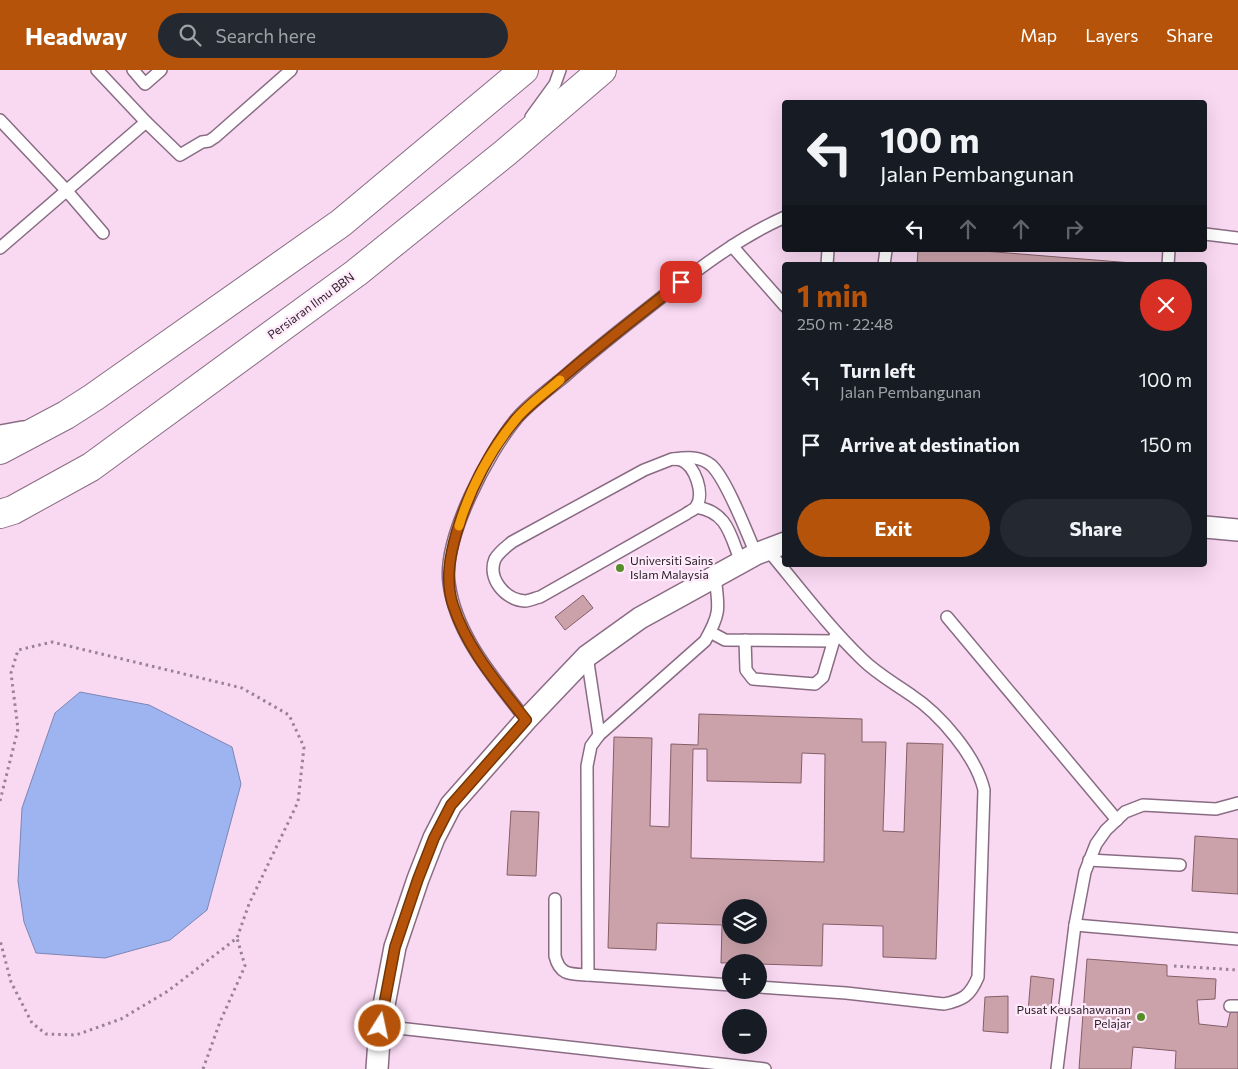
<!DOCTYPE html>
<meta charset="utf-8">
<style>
body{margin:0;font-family:Commissioner,sans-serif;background:#242831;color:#f1f3f6;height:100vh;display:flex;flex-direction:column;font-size:19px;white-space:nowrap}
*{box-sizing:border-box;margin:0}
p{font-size:16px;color:#9ea1a6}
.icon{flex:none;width:28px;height:28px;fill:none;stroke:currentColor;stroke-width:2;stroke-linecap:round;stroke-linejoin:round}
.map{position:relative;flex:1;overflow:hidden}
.side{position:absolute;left:782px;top:192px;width:425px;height:305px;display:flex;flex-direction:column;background:#171b24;border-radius:5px;box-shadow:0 5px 20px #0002}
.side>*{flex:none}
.guide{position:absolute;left:782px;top:30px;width:425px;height:152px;border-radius:5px;box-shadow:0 5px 20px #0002;background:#171b24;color:#f1f3f6;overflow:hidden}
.tools{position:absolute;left:722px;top:829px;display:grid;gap:10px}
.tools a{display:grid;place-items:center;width:45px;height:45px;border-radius:50%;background:#171b24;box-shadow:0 5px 20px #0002;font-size:25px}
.pin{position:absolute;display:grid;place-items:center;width:42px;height:42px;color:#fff;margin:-21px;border-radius:10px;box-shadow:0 2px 8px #0006}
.me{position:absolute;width:55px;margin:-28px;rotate:10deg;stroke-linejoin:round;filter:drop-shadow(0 0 4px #0008)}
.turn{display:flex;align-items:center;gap:18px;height:105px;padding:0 15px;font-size:22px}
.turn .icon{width:65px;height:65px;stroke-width:2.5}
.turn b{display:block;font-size:35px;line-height:42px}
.lanes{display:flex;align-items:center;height:48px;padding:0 15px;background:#0003;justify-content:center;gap:25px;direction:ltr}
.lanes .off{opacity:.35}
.round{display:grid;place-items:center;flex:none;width:52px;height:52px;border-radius:26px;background:#242831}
.headline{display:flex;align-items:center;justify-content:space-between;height:85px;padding:0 15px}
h1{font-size:30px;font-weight:700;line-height:38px;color:#b45309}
.cta{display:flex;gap:10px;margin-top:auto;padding:10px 15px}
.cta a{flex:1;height:58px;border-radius:30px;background:#b45309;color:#fff;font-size:20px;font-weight:700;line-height:58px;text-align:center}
.cta a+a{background:#242831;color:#f1f3f6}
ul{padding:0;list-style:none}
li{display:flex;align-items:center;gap:15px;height:65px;padding:0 15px}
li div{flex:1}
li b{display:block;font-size:19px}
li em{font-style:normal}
header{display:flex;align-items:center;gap:30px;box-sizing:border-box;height:70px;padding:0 25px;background:#b45309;color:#fff}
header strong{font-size:24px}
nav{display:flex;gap:28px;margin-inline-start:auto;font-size:18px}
.search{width:350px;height:45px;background:#242831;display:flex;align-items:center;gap:12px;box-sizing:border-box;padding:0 18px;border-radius:28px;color:#9ea1a6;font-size:19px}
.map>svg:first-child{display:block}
.water{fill:#9eb4f1;stroke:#7b86b4}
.building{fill:#cba2aa;stroke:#845f67;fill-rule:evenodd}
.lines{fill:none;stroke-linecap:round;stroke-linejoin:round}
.lane-casing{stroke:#896c83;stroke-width:14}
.street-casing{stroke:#896c83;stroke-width:24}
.secondary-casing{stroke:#896c83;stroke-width:30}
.path{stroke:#9a8295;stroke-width:3;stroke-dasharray:2.5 4;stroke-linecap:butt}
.lane{stroke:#fff;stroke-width:11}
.street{stroke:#fff;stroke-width:21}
.secondary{stroke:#fff;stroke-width:28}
.route-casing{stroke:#753606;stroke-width:12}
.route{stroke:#b45309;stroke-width:9}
.slow{stroke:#f59e0b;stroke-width:9}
.poi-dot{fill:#568e29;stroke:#feeafa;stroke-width:2}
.labels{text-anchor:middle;stroke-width:4.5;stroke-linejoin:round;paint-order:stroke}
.street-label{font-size:12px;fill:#281c25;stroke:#feeafa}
.poi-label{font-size:12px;fill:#281c25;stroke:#feeafa;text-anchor:start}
</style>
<header>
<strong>Headway</strong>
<div class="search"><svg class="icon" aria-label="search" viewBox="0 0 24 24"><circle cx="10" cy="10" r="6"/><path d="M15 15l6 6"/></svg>Search here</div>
<nav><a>Map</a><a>Layers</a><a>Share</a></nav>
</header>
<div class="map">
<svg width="1238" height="999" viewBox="0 0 1238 999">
<rect width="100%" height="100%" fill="#f9d8f2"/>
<polygon class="water" points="80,622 149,635 232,677 241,714 207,840 170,870 105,888 36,883 24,852 18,811 22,738 55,643"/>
<g class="building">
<polygon points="918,180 971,180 1157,195 917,195"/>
<polygon points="583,525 593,538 565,560 555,547"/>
<path d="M699,644L862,649V672H886L883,761L904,762L907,673L943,674L936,889L883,887V856L823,854L822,896L759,894V892L721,893L722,855L657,853L656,880L608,878L614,667L652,668L650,756L669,757L671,674L698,675ZM693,679H707V711L801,713L802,683L825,684L824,792L691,788ZM731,838H759V865H731Z"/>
<polygon points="511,741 539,742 536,806 507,805"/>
<polygon points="1195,766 1238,769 1238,824 1192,821"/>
<polygon points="1087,889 1167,895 1167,906 1216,909 1215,929 1197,930 1199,954 1227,957 1231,939 1238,940 1238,999 1175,999 1176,981 1133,977 1131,999 1079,999"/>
<polygon points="1031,906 1054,909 1050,944 1028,942"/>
<polygon points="1008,926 1008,963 983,961 985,927"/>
</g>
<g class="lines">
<defs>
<g id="lane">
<polyline points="133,0 145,14 161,0"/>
<polyline points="531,47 555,14 560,0"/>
<polyline points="0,50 66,120 103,163"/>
<polyline points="146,52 180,85 202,72 209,71 215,67 291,0"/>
<polyline points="1205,164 1238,168"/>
<polyline points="732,176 785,236"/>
<polyline points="0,178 146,52 97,0"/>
<polyline points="827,195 828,180"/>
<polyline points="884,195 886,180"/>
<polyline points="1168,195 1169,180"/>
<polyline points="0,361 23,357"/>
<path d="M672,389C675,389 678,389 681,390C695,395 705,424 696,437C694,440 688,442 686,444L540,527C535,528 529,531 525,531C505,530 487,508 495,489C499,482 506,477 512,472L644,400Z"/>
<path d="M674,389C687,387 700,386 711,395C726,408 747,463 756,484"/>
<path d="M696,437C728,442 730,465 741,492"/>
<path d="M715,507C719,538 721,543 705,571L599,665L591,676L587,696L588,905L731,915"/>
<polyline points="947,547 1117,750"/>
<polyline points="710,562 725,570 834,571"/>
<polyline points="745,570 746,600 753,609 815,614 823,607 836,563"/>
<polyline points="587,586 599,665"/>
<path d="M526,650C495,609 456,566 449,513C443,468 488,383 517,348C530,333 549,319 565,306C596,278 629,253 662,227C701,197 740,167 785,147"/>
<polyline points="1089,790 1180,795"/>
<path d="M555,829V886C560,906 571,904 588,905"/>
<polyline points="1075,855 1238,869"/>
<path d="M759,917L846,923L944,934C963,930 970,926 978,907L984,720C976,686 940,644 911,625C894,613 877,604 862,589C827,555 798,516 767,479"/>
<polyline points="1230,936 1238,936"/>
<polyline points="380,956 765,999"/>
<polyline points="1057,999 1075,855 1085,802 1096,774 1106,760 1125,742 1143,735 1216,739 1238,733"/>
</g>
<g id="street">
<polyline points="1205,457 1238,460"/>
<polyline points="377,999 380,956 395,877 418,809 434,768 451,735 526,650 587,586 640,548 756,484 785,473"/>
</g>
<g id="secondary">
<polyline points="0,380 66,345 94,327 341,153 524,0"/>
<polyline points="0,444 13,440 91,397 356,203 505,83 602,0"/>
</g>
</defs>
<use href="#lane" class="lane-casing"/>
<use href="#street" class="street-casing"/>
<use href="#secondary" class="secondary-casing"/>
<g class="path">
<polyline points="0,731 18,659 11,603 18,580 52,572 242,618 289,645 304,677 298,732 249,834 237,868 168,921 121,949 76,965 46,964 32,953 11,912 0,870"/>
<polyline points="1174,896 1238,900"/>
<polyline points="203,999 220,952 245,896 237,868"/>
</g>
<use href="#lane" class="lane"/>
<use href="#street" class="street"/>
<use href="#secondary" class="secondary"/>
</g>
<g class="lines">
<defs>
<path id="route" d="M380,956L395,877L418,809L434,768L451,735L526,650C499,615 467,579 453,535C445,510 450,485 457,461C468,424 491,377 517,348C529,335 544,324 557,312C597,277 639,245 681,212"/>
</defs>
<use href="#route" class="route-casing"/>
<use href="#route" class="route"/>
<path class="slow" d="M459,456C470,418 491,379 517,348C529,334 546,322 560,310"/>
</g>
<g class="poi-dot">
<circle cx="620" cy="498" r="5"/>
<circle cx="1141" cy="947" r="5"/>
</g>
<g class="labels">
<g class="street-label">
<text transform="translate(311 236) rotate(-36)" y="4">Persiaran Ilmu BBN</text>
</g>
<g class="poi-label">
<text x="630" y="495">Universiti Sains<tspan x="630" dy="14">Islam Malaysia</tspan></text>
<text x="1131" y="944" text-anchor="end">Pusat Keusahawanan<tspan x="1131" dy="14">Pelajar</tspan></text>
</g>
</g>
</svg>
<div class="tools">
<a><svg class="icon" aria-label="layers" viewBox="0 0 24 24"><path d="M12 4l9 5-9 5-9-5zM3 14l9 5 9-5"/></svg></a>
<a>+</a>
<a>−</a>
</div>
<div class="pin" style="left:681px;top:212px;background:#d93025"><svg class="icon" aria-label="arrive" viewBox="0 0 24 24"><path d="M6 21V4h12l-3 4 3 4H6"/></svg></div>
<svg class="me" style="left:380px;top:956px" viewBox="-20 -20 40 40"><circle r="17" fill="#b45309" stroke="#fff" stroke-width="3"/><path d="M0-11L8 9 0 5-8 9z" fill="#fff"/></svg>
<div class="guide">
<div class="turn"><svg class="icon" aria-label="left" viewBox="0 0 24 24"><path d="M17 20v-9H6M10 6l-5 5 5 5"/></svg><div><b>100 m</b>Jalan Pembangunan</div></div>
<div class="lanes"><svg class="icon" aria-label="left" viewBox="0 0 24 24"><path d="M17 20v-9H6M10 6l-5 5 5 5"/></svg><svg class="icon off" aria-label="ahead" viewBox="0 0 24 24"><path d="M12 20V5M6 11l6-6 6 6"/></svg><svg class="icon off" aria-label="ahead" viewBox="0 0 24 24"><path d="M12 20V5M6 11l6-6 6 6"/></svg><svg class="icon off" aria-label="right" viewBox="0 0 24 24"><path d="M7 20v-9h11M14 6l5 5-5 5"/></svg></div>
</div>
<section class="side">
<div class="headline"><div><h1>1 min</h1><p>250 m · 22:48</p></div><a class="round" style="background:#d93025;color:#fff"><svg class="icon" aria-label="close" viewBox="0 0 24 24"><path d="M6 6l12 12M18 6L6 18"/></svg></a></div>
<ul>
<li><svg class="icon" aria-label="left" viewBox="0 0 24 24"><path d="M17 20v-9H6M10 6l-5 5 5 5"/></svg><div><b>Turn left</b><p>Jalan Pembangunan</p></div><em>100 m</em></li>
<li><svg class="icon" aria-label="arrive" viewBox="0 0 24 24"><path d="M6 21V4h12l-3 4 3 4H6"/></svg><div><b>Arrive at destination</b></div><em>150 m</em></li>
</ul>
<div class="cta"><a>Exit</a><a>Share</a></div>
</section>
</div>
